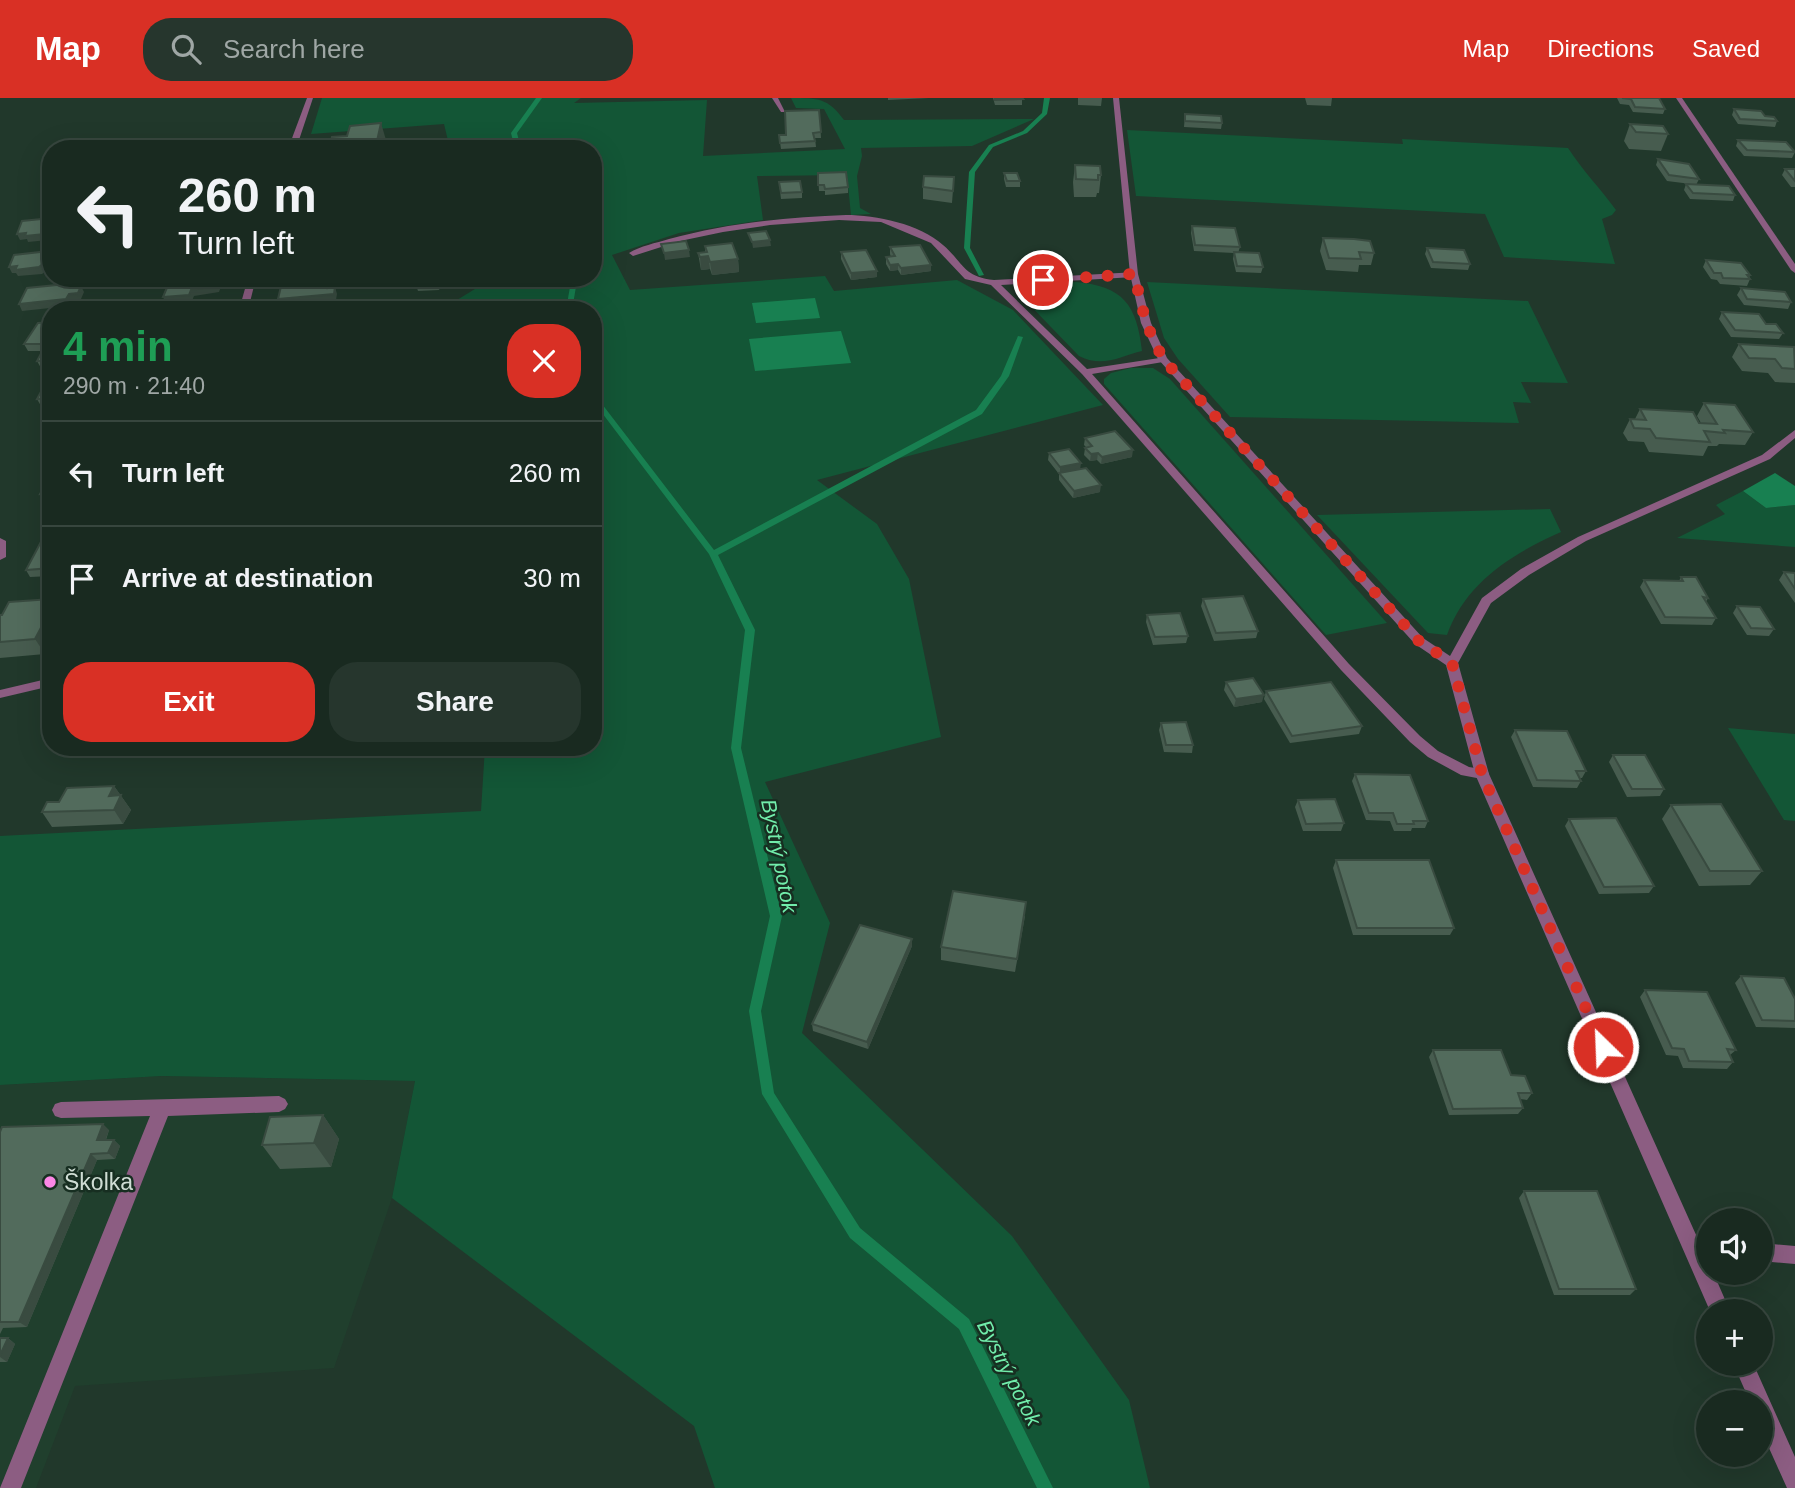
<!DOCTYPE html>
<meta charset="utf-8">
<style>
body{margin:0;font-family:Helvetica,sans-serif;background:#26362d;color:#f1f3f6;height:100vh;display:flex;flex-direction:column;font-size:26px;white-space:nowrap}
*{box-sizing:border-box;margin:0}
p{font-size:23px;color:#9fa7a5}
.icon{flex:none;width:38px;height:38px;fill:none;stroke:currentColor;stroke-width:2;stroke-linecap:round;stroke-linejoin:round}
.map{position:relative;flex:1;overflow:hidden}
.panel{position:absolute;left:42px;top:203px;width:560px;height:455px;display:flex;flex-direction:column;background:#192a20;border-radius:28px;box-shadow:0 7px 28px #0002,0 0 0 2px #37463e}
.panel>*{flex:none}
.top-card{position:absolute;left:42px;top:42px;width:560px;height:147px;border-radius:28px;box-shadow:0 7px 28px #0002,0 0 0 2px #37463e;background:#192a20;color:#f1f3f6;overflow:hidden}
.buttons{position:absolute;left:1696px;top:1110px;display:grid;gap:14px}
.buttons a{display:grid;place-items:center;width:77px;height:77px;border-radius:50%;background:#192a20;box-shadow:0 7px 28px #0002,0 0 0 2px #37463e;font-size:35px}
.pin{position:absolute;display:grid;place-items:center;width:60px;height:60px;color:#fff;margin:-30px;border:4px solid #fff;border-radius:50%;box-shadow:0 2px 7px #0007}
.me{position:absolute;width:77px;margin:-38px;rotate:336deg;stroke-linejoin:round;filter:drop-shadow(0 0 5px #0008)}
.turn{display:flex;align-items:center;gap:24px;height:147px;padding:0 21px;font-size:32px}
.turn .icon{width:91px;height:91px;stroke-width:2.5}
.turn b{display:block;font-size:49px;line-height:60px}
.round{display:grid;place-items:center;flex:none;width:74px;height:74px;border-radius:28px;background:#26362d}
.summary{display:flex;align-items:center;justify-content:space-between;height:119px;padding:0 21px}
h1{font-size:42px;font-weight:800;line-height:52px;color:#1e9e55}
.primary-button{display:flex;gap:14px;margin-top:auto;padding:14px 21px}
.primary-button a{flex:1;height:80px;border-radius:28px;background:#d93025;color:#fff;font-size:28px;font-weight:800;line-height:80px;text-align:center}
.primary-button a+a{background:#26362d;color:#f1f3f6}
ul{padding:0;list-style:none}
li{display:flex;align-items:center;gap:21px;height:105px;padding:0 21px;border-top:2px solid #37463e}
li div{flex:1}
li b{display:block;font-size:26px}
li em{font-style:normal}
header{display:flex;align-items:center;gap:42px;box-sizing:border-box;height:98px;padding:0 35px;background:#d93025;color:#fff}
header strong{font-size:33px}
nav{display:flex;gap:38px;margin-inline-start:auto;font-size:24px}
.search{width:490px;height:63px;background:#26362d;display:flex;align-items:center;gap:18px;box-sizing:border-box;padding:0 24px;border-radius:28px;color:#9fa7a5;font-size:26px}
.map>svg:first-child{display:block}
.built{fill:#203f2d}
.green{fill:#135636}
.water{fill:#188051}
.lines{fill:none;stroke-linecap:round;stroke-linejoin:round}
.stream{fill:#188051;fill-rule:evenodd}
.service{fill:#8c5d82;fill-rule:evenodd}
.minor{fill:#8c5d82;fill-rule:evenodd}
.wall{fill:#475c4f}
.shaded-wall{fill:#394b40}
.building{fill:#526b5c;stroke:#394b40;stroke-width:2}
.route{stroke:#d93025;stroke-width:12;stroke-dasharray:0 21.6}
.poi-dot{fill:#fb87e6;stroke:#172e21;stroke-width:2.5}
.labels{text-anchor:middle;stroke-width:5;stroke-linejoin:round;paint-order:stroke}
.water-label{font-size:21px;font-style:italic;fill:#71edab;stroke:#172e21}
.near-poi-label{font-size:23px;fill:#cfddd4;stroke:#172e21;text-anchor:start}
</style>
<header>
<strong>Map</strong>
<div class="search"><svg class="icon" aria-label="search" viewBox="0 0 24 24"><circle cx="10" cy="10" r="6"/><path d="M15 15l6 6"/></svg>Search here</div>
<nav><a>Map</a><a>Directions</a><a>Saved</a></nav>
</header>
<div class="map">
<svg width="1795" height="1390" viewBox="0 0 1795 1390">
<rect width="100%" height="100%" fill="#21382b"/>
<polygon class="built" points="162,978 415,983 392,1100 334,1270 75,1288 36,1390 0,1390 0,987"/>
<g class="green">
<path d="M322,0H581L574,5L707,2L703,58L845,51L824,11L796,10L791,0C818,0 828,0 844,22L1034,21L972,48L861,50L862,58L857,78L860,110L871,116L851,117L847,77L757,78L763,122L679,135L612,157L630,192L825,178L834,193L957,182L1013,212L1103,307L817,382L877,426L909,481L941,639L765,684L830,825L802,935L1012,1138L1129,1302L1150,1390H715L694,1328L392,1100L415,983L162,978L0,987V738L481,713L485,649H593V212H429L452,205L493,180H593V51H450L444,26L311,36Z"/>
<path d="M1127,32L1403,46L1402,41L1568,50C1583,73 1600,90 1616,112L1612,117L1602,121L1615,166L1504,159L1485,116L1136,98Z"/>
<path d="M1076,184C1123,188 1137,207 1142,253C1118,259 1103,270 1079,258L1020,197L1021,190Z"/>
<polygon points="1147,184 1528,203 1568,285 1521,284 1531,305 1513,304 1519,325 1230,319 1178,261 1164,240"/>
<polygon points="1131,270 1153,270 1170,281 1387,525 1326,537 1104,286 1104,281 1111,275"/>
<polygon points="1743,393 1766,410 1795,407 1795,449 1677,440 1725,416 1716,407"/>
<path d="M1550,411L1561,434C1512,456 1466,484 1447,537L1428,535L1317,417Z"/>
<polygon points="1728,630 1795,636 1795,723 1784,722"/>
</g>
<g class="water">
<polygon points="815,200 820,220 756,225 752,205"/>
<polygon points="841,233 851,265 755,273 749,241"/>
<polygon points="1775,375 1795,388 1795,407 1766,410 1743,393"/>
</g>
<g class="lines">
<g class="stream">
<polygon points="536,0 542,0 517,35 521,51 515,51 511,35"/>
<polygon points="1044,0 1050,0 1047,16 1027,35 993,49 975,74 970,150 984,177 979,178 964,150 969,74 989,47 1023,33 1042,15"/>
<polygon points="569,180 575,180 577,183 572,212 566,212 571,183"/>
<polygon points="1018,238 1023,239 1009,278 982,316 718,457 755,532 741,650 782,818 761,913 774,995 860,1130 969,1221 1053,1390 1037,1390 959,1231 850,1140 762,996 749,913 770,818 731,650 745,532 709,456 593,303 593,294 596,294 602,306 714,452 976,312 1001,278"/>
</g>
<g class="service">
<polygon points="772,0 778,0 785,14 781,14"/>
<path d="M846,117C876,117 920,126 943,147C964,165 963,179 994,182L1137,174V178L1134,179L1001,187L1087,271L1166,259V263L1163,264L1092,276L1349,566L1420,638L1438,653L1469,669L1487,672L1489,676L1487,680L1482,681L1461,677L1428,659L1410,644L1341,572L1082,276L991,187L965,181L931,145L881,124L839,122L770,127L723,134L680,143L633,158L629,155C640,148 656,145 669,141C727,125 787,119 846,117Z"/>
<polygon points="279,998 285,1001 288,1006 285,1011 279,1014 168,1018 21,1390 0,1390 150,1018 61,1020 55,1018 52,1012 55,1006 61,1004"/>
</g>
<g class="minor">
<polygon points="307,0 313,0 296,51 288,51"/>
<polygon points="1113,0 1119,0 1138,176 1151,225 1167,260 1423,540 1450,558 1482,500 1521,471 1578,439 1762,357 1795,332 1795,340 1770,361 1586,443 1529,477 1491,505 1458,565 1489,676 1697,1139 1708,1140 1708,1158 1705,1158 1708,1174 1713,1174 1730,1213 1710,1213 1475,676 1446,567 1415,546 1158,261 1141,225 1130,176"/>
<polygon points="1676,0 1682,0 1795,166 1795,175 1791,172"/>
<polygon points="248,180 256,180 248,212 239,212"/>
<polygon points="0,440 6,443 6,459 0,462"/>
<polygon points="51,580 51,588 0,600 0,592"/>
<polygon points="1760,1145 1795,1148 1795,1166 1760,1163"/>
<polygon points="1733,1265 1753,1265 1795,1359 1795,1390 1787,1390 1760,1330 1760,1304 1750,1304"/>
</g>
</g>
<g class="wall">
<polygon points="888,0 929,0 888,2"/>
<polygon points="993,0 1022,0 1022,7 995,7"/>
<polygon points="1078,0 1102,0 1101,8 1078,7"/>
<polygon points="1305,0 1332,0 1331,8 1307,7"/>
<polygon points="1617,0 1659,0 1665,11 1663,16 1633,14 1629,7 1620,6"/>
<polygon points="1734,11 1765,18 1777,23 1775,29 1738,26 1732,17"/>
<polygon points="819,12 821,40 815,40 816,49 781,51 779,37 786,37"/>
<polygon points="1185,16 1222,25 1221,31 1184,29"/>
<polygon points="1630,26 1668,36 1661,53 1629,51 1624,43"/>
<polygon points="386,42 384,51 331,51 330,47"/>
<polygon points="1738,42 1795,54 1792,60 1744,58 1736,48"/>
<polygon points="1658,61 1699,81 1696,87 1735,97 1733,103 1690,101 1684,92 1686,86 1691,86 1667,83 1656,67"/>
<polygon points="1075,67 1101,77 1099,95 1097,95 1096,99 1074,99 1073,84"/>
<polygon points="1785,71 1795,71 1795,89 1791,89 1782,77"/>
<polygon points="818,75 848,89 848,95 825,97 825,93 819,93"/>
<polygon points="1004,75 1020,83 1020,89 1006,89 1004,81"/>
<polygon points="954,79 952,105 923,101 923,89"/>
<polygon points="779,84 802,94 802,100 781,101"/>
<polygon points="1192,128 1240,149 1238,155 1263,169 1261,175 1236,174 1233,161 1234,155 1194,153 1191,135"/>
<polygon points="1323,140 1374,155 1371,167 1359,167 1358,174 1326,172 1320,153"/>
<polygon points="705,148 738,161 739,174 712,177 710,171 701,172 698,155 705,154"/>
<polygon points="890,149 931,173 901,177 898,172 890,173 886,166 886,159 891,159 890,156"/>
<polygon points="1427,150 1470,166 1468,172 1431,170 1425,156"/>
<polygon points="841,154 877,173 877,179 851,182 841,161"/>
<polygon points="1706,162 1750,177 1749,180 1750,181 1747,188 1720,186 1717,182 1711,181 1703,169"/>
<polygon points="442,184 439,192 418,193 416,187"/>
<polygon points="1741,190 1791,204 1788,211 1744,207 1737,197"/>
<polygon points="1722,214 1766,226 1783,235 1779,241 1731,239 1719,221"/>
<polygon points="51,224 51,269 41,270 37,263 43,253 28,253 24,246"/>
<polygon points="1739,246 1795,249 1795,285 1775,284 1768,275 1742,273 1732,259"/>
<polygon points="51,278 51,307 41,308 37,301"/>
<polygon points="1704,305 1753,334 1745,347 1719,346 1717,348 1708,348 1703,358 1649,354 1644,344 1628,343 1623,335 1630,321 1635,321 1640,311 1701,325 1697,318"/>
<polygon points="1085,340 1132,359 1101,366 1097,362 1090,363 1084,357 1085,350 1087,350 1084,347"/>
<polygon points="1049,355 1080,371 1100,394 1073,400 1059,382 1059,376 1048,362"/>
<polygon points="51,376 51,403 45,403 40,396"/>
<polygon points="51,440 51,478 30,479 26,472"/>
<polygon points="1784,474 1795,475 1795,505 1779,482"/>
<polygon points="1681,479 1708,500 1706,504 1716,520 1712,527 1661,526 1640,489 1644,482 1679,483"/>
<polygon points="51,501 51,543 45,556 0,560 0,517"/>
<polygon points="1203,501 1258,533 1256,540 1214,543 1201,508"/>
<polygon points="1737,508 1774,531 1769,538 1747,537 1733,515"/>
<polygon points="1147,517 1188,538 1186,545 1153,547 1146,524"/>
<polygon points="1226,584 1262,604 1234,609 1224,592"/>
<polygon points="1266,593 1362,628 1359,636 1290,645 1264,601"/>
<polygon points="1161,625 1193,647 1192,655 1164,654 1159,632"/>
<polygon points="1515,632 1586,673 1582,680 1579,680 1581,683 1577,690 1533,689 1511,639"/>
<polygon points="1613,657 1664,691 1660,698 1627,699 1609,664"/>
<polygon points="1355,676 1428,723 1425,730 1412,730 1411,733 1394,733 1390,723 1366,722 1352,683"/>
<polygon points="114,688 131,712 123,726 52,729 42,714 59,704"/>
<polygon points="1298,702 1344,725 1341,733 1303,733 1295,709"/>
<polygon points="1671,707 1762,773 1750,787 1699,788 1662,721"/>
<polygon points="1569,721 1654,788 1649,795 1599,796 1565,728"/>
<polygon points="1336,762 1454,830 1450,837 1353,837 1333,770"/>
<polygon points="1025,818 1015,874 941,862 941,849"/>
<polygon points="912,841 912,848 868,951 813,933 812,926"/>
<polygon points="1741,878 1795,901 1795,930 1756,929 1735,885"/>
<polygon points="1645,892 1736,952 1730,957 1733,964 1727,971 1683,970 1678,958 1666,957 1640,899"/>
<polygon points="1433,952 1511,977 1532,995 1527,1002 1520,1001 1523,1010 1518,1016 1449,1017 1429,959"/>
<polygon points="323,1017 339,1041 331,1069 280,1071 262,1047"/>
<polygon points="109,1032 106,1042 114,1042 120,1048 115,1061 97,1062 27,1229 3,1230 0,1236 0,1034"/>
<polygon points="1524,1093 1636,1191 1630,1197 1554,1197 1519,1100"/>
<polygon points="0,1240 8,1240 15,1246 7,1264 0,1264"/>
</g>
<g class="shaded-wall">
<polygon points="381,25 386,42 384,51 379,51 377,43"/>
<polygon points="51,126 51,138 48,142 28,144 27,141 20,142 17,136"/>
<polygon points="770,142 771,148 753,150 752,144"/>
<polygon points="689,152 690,159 665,162 664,155"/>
<polygon points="49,153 51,157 51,162 47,172 42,176 18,178 16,175 12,175 9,169"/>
<polygon points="708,158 710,171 701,172 700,159"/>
<polygon points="738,161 739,174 712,177 710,164"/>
<polygon points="898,166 898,172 890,173 890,167"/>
<polygon points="931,167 931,173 901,177 901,170"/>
<polygon points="877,173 877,179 851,182 851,175"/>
<polygon points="219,180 224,180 219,194 194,198 192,203 166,206 163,199"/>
<polygon points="336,180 338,180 339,182 338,189 332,189 335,189 337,196 336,202 280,208 278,201"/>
<polygon points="439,180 440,180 442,184 439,192 438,186"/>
<polygon points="77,185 80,190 81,188 84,194 81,201 72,202 69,208 22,213 19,206 76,188"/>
<polygon points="48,241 51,246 51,250 49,253 46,246"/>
<polygon points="1133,352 1132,359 1101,366 1102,359"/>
<polygon points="1098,355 1097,362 1090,363 1091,356"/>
<polygon points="1081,365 1080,372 1060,376 1060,369"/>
<polygon points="1101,387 1100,394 1073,400 1074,393"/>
<polygon points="45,522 51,532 51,543 45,556 35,541"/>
<polygon points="1264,597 1262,604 1234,609 1236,601"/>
<polygon points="112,649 127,649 113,651"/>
<polygon points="114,688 131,712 123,726 114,712 109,698"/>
<polygon points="912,841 912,848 868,951 867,944"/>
<polygon points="323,1017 339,1041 331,1069 314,1045"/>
<polygon points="103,1026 109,1032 103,1049 97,1042"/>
<polygon points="114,1042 120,1048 115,1061 108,1055"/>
<polygon points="91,1056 97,1062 27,1229 19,1224"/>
<polygon points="8,1240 15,1246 7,1264 0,1259 0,1257"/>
</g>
<g class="building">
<polygon points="995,0 1022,0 1023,1 995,2"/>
<polygon points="1622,0 1659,0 1665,11 1635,9 1631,1"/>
<polygon points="1734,11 1761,13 1765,18 1774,19 1777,23 1740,21"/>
<polygon points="819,12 821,34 813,35 815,43 780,45 779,37 786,37 785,13"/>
<polygon points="1185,16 1221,18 1222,25 1185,23"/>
<polygon points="381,25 377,43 330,47 332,39 347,38 350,28"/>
<polygon points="1630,26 1663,28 1668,36 1636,34"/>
<polygon points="1738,42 1786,44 1795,54 1747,52"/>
<polygon points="1658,61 1689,66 1699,81 1669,77"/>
<polygon points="1075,67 1100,68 1101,77 1098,77 1098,82 1076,81"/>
<polygon points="1785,71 1795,71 1795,83"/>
<polygon points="846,74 848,89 825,91 824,87 818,87 818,75"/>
<polygon points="1004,75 1017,75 1020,83 1007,83"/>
<polygon points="924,78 954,79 953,93 923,89"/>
<polygon points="800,83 802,94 781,95 779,84"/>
<polygon points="1686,86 1729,88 1735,97 1693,95"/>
<polygon points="51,120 51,126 45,136 25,138 26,135 17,136 22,123"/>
<polygon points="1192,128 1235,130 1240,149 1195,147"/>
<polygon points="766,133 770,142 752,144 748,135"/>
<polygon points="1323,140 1354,141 1370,143 1374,155 1359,154 1361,161 1329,160"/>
<polygon points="686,143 689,152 664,155 661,146"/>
<polygon points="732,145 738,161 710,164 708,158 700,159 698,155 707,154 705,148"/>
<polygon points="920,147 931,167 901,170 898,166 890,167 886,159 895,158 890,149"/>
<polygon points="1427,150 1464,152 1470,166 1433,164"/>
<polygon points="866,152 877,173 851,175 841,154"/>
<polygon points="49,153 44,165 39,169 15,172 17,168 9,169 14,157"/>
<polygon points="1234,154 1259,155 1263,169 1237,168"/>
<polygon points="1706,162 1741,165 1750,177 1747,177 1750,181 1723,180 1721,175 1714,175"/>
<polygon points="171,180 219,180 216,188 191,192 189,197 163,199"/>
<polygon points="283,180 336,180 336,182 330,183 328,190 335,189 334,196 278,201"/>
<polygon points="418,180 439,180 438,186 416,187"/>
<polygon points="77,185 76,188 81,188 78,195 69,196 66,201 19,206 27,190"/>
<polygon points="1741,190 1785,194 1791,204 1747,201"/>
<polygon points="311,205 310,212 281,212 281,209"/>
<polygon points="1722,214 1759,216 1766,226 1776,226 1783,235 1735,232"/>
<polygon points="51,224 51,241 48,241 46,246 24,246 38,225"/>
<polygon points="1739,246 1794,249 1795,271 1782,270 1775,261 1749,260"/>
<polygon points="44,250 51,250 51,262 37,263"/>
<polygon points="51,278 51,300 37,301 49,279"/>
<polygon points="1704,305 1735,307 1753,334 1723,332 1725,335 1704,333 1710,344 1656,340 1650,331 1634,330 1630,321 1646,322 1640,311 1693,314 1699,325 1717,326"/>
<polygon points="1115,333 1133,352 1102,359 1098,355 1091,356 1085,350 1092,348 1085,340"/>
<polygon points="1069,351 1081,365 1060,369 1049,355"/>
<polygon points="1086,370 1101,387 1074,393 1059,375"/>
<polygon points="51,376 51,395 40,396"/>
<polygon points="43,440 51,440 51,470 26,472"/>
<polygon points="1784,474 1795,475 1795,491"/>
<polygon points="1681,479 1696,479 1708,500 1703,499 1716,520 1665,519 1644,482 1683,483"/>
<polygon points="1243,498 1258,533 1216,535 1203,501"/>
<polygon points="51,501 51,522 45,522 35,541 0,544 0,517 2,517 9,504"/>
<polygon points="1737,508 1760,509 1774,531 1751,530"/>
<polygon points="1180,515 1188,538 1155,539 1147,517"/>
<polygon points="1253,580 1264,597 1236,601 1226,584"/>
<polygon points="1331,584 1362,628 1292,638 1266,593"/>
<polygon points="1186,624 1193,647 1166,647 1161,625"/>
<polygon points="1515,632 1567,633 1586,673 1576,673 1581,683 1537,682"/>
<polygon points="1613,657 1645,657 1664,691 1632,691"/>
<polygon points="1355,676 1410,677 1428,723 1413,723 1414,726 1397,726 1393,715 1369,715"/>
<polygon points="114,688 109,698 121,697 114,712 42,714 47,704 59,704 67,690"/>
<polygon points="1335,701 1344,725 1306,726 1298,702"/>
<polygon points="1721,706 1762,773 1710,773 1671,707"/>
<polygon points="1616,720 1654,788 1604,789 1569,721"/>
<polygon points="1336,762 1429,762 1454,830 1357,830"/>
<polygon points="953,793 1026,804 1017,861 941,849"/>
<polygon points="860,827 912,841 867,944 812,926"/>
<polygon points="1741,878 1784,880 1795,901 1795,923 1762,922"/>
<polygon points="1645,892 1707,894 1736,952 1727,951 1733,964 1689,963 1684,951 1672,950"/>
<polygon points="1433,952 1501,952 1511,977 1525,978 1532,995 1518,995 1523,1010 1453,1011"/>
<polygon points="323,1017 314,1045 262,1047 270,1019"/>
<polygon points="103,1026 97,1042 114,1042 108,1055 91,1056 19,1224 0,1224 0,1034 2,1029"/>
<polygon points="1524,1093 1597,1093 1636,1191 1559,1191"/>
<polygon points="0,1240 8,1240 0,1257"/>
</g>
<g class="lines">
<polyline class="route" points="1043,182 1134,176 1146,225 1163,261 1419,543 1452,565 1482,676 1603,949"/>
</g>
<circle class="poi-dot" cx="50" cy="1084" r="7"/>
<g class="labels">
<g class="water-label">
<text transform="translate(779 758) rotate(79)" y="7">Bystrý potok</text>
<text transform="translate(1009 1275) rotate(63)" y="7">Bystrý potok</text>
</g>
<g class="near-poi-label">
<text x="64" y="1092">Školka</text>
</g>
</g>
</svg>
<div class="buttons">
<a><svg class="icon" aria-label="sound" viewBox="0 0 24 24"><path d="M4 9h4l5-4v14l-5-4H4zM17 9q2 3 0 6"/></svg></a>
<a>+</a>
<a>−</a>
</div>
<div class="pin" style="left:1043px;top:182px;background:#d93025"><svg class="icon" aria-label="arrive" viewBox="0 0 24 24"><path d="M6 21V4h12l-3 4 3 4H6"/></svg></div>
<svg class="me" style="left:1603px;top:949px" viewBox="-20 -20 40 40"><circle r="17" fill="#d93025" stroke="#fff" stroke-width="3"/><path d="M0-11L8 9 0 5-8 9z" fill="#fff"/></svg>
<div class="top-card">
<div class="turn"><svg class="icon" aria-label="left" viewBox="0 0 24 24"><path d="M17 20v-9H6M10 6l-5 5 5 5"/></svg><div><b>260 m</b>Turn left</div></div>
</div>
<section class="panel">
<div class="summary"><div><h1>4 min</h1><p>290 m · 21:40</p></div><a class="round" style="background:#d93025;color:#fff"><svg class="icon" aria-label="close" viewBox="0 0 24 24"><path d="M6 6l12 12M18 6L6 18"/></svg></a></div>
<ul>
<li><svg class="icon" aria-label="left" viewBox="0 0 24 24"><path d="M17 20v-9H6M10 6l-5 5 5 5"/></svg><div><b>Turn left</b></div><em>260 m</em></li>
<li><svg class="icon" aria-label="arrive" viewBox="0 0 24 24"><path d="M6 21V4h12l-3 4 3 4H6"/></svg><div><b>Arrive at destination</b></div><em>30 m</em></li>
</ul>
<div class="primary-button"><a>Exit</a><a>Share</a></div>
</section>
</div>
